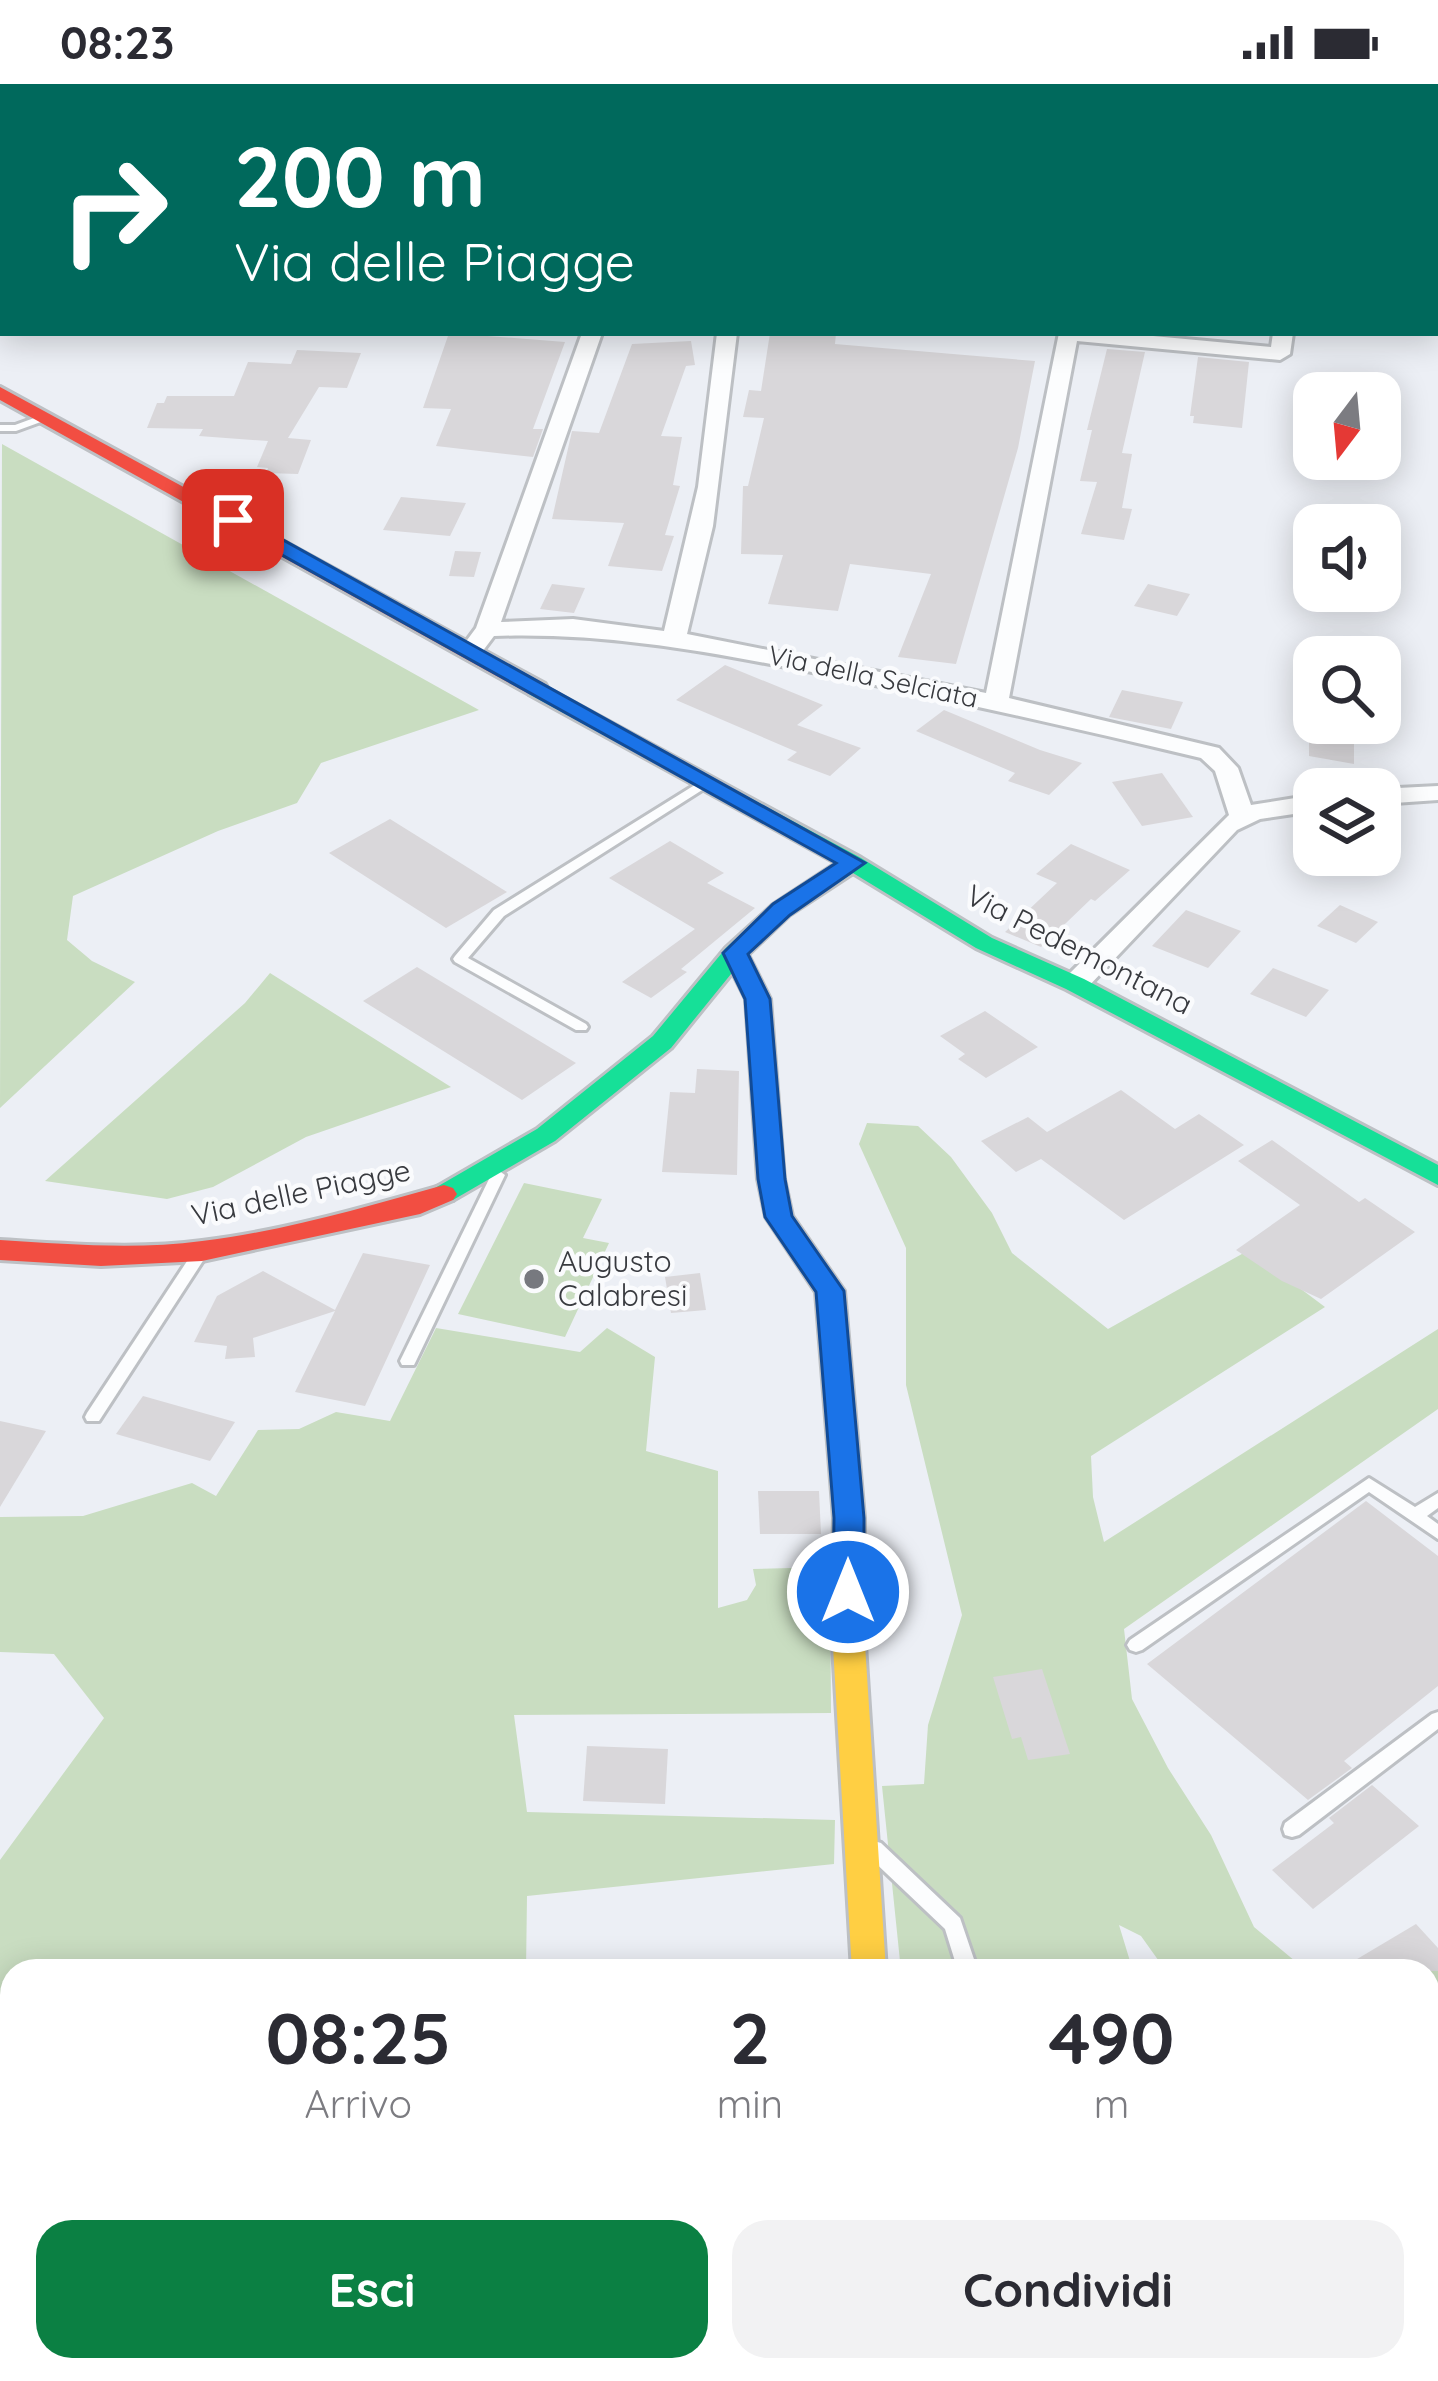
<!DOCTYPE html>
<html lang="it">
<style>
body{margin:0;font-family:Quicksand,sans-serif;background:#f2f2f3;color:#2b2b33;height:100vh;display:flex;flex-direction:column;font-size:45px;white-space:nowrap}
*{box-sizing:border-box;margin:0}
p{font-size:39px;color:#7c7c81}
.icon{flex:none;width:66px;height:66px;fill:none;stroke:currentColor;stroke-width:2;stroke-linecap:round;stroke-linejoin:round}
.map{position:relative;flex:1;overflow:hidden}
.side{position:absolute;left:0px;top:1875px;width:1440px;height:423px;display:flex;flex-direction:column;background:#fff;border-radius:36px 36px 0 0;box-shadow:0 6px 30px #0003}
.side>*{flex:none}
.hud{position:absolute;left:0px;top:0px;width:1440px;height:252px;box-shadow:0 6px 30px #0003;background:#00695c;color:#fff;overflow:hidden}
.needle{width:78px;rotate:196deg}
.fabs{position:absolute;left:1293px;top:288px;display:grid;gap:24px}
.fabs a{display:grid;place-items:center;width:108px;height:108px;border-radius:24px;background:#fff;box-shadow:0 6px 30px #0003;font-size:60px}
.pin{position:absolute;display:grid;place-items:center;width:102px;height:102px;color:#fff;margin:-51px;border-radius:24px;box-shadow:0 6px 18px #0006}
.me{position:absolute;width:132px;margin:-66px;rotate:0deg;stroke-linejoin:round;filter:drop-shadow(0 0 9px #0008)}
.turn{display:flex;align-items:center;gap:42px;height:252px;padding:0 36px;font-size:54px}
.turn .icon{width:156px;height:156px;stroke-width:2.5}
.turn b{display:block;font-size:84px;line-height:102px}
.eta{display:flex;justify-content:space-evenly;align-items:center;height:204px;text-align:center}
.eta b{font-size:72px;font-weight:700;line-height:84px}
.button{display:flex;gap:24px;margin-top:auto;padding:24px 36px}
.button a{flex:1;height:138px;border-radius:36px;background:#0b8043;color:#fff;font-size:48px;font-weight:700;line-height:138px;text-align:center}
.button a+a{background:#f2f2f3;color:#2b2b33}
.status{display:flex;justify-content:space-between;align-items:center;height:84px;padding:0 60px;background:#fff;direction:ltr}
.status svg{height:33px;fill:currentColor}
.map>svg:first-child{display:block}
.green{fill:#c9ddc1}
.building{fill:#d9d7da}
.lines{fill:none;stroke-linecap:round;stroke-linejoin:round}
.lane-casing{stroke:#bdc0c4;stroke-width:6}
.street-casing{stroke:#bdc0c4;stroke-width:6}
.fast-casing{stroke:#bdc0c4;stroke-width:6}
.slow-casing{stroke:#bdc0c4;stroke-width:6}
.jam-casing{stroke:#bdc0c4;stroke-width:6}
.lane{fill:#fcfdfe;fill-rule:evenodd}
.street{fill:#fcfdfe;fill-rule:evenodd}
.fast{fill:#16e098;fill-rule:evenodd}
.slow{fill:#ffcf43;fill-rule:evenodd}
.jam{fill:#f24e42;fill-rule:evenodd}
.route{fill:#1a73e8;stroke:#114b97;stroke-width:3}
.poi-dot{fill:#77797f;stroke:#fafbfd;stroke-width:4.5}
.labels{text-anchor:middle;stroke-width:9;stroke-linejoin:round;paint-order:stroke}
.far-street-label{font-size:27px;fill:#383a3f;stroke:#fafbfd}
.street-label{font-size:30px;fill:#383a3f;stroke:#fafbfd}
.poi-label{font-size:30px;fill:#383a3f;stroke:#fafbfd;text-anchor:start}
</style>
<div class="status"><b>08:23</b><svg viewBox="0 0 49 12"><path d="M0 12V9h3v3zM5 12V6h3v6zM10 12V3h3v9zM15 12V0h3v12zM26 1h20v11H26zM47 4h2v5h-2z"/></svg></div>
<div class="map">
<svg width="1438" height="2297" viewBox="0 0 1438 2297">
<rect width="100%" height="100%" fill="#eceff5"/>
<g class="green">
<polygon points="2,360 479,626 321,679 297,719 218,747 73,812 67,856 92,877 135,898 0,1024"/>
<polygon points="270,889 451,1003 306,1053 213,1103 167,1115 45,1097 245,919"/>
<polygon points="867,1039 918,1042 951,1073 992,1129 1012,1169 1108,1245 1249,1166 1325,1223 1091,1372 1093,1413 1104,1458 1438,1245 1438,1325 1124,1545 1132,1615 1168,1684 1211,1751 1254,1843 1307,1887 1166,1887 1141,1852 1119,1841 1133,1887 901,1887 882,1702 924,1700 928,1641 962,1531 906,1301 906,1164 859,1060"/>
<polygon points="524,1099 602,1115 583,1154 609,1159 565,1253 458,1230"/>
<polygon points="436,1244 580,1268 607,1244 655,1273 646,1367 718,1387 718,1524 747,1516 756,1501 753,1485 830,1483 831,1629 514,1631 527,1728 835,1736 834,1780 527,1812 526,1887 12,1887 12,2199 0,2208 0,1776 104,1634 54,1570 0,1568 0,1433 83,1432 192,1399 216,1412 258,1346 299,1345 336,1328 390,1337"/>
<polygon points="1438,1881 1438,2152 1428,2148 1428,1889"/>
</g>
<g class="building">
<polygon points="449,249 565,258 533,345 543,345 533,373 436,362 451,325 423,324"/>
<polygon points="770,249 836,249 835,260 1035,277 1018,364 956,580 898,573 931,490 850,480 838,527 768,520 783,471 741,470 743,402 748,402 764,334 743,333 749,306 761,307"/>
<polygon points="691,257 695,281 686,282 661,352 682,353 673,401 680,402 665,451 674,452 662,487 608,482 624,439 552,435 572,347 599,349 632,260"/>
<polygon points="1107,265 1145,268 1122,369 1132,370 1122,424 1132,425 1124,456 1081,450 1097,398 1080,397 1092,346 1087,346"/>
<polygon points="297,266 361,269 347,304 319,303 288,354 311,356 298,390 266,389 268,384 257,383 268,357 199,352 203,345 147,344 157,319 164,319 167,312 234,312 248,278 291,280"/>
<polygon points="1198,273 1249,278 1242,344 1193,339 1194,332 1190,332"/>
<polygon points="401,413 466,419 450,452 383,446"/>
<polygon points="455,467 481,468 474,493 449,492"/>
<polygon points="552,500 585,504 574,529 540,525"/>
<polygon points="1148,500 1190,510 1177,532 1134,522"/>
<polygon points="725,581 823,621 797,641 861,664 830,692 787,676 797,668 676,616"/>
<polygon points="1122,606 1183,618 1171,645 1109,633"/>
<polygon points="944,626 1040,666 1082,679 1049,711 1008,697 1015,689 916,647"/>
<polygon points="1309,643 1354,647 1354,680 1309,672"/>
<polygon points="1162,689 1193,733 1142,742 1112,698"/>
<polygon points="390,735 507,808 446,844 329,769"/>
<polygon points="670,757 724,789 707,799 755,824 681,885 687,888 651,914 622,898 695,845 609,794"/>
<polygon points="1071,760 1130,786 1095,817 1091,815 1041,863 1005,848 1057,799 1036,790"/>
<polygon points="1340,821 1378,838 1356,859 1317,842"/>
<polygon points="1186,826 1241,847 1208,884 1152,862"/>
<polygon points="417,883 576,979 522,1016 363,917"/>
<polygon points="1273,884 1329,906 1306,933 1250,910"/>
<polygon points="985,927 1038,963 986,994 958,975 965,970 940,952"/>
<polygon points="697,985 739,987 737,1091 662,1088 670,1008 695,1009"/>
<polygon points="1121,1006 1175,1045 1199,1030 1244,1061 1124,1136 1041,1075 1016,1088 981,1057 1028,1033 1047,1048"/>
<polygon points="1272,1056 1359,1118 1365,1114 1415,1148 1321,1215 1282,1197 1236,1166 1300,1121 1238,1077"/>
<polygon points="363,1169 430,1181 365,1322 295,1308 335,1227 253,1254 255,1273 225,1275 227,1262 194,1258 217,1212 263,1187 335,1226"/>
<polygon points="700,1189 706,1226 671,1229 665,1193"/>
<polygon points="143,1312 235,1338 210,1377 116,1350"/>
<polygon points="0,1337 46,1347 0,1423"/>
<polygon points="758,1407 819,1407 821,1450 760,1450"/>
<polygon points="1366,1417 1438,1472 1438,1602 1344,1677 1352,1684 1308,1716 1147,1580"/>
<polygon points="1042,1585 1070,1670 1028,1676 1021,1653 1012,1655 993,1593"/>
<polygon points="587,1662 668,1665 665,1720 583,1717"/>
<polygon points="1372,1701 1419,1742 1313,1825 1272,1786 1334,1739 1329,1734"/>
<polygon points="1416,1840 1438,1864 1438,1887 1337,1887"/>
</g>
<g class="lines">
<defs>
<g id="lane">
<polygon points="1086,0 1094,0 1093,3 1085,3"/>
<polygon points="45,330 50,333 49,335 16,347 0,347 0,341 15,341"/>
<polygon points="706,694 710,695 710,701 504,832 468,874 586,940 588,943 586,946 576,946 455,878 453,875 455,872 494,826"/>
<polygon points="498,1086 505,1091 416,1277 414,1281 402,1281 400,1277 491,1091"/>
<polygon points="200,1164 208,1169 99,1337 87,1337 85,1333 87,1329 195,1165"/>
<polygon points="1369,1394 1415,1423 1438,1409 1438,1424 1427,1432 1438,1440 1438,1455 1369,1408 1142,1566 1136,1568 1130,1566 1127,1561 1130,1556"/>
<polygon points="1438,1628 1438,1645 1299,1751 1292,1753 1285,1751 1283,1745 1285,1739 1432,1630"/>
<polygon points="874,1757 881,1759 960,1834 978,1887 958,1887 945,1845 867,1771 865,1765 867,1759"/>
</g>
<g id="street">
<polygon points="206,0 222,0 223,3 207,3"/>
<polygon points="310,0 326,0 327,3 311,3"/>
<polygon points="651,0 676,0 678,3 653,3"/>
<polygon points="771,0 787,0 789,3 773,3"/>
<rect x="0" y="107" width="3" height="10"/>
<path d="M582,249H602L501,538L573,535L664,547L698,403L717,249H737L713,442L687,550L986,609L1059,249H1121L1271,263L1273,249H1293L1290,270L1280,276L1077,257L1009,614L1219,664L1238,684L1251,721L1314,711V727L1260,735L1237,746L1085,906L1075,909L1061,900L1065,894L1229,731L1215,687L1201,674C1080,645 959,618 837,593C721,570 612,548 494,552L479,572H463L459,567L476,544Z"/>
<polygon points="1438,702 1438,716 1380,720 1378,705"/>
<polygon points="86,2286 151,2286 147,2297 81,2297"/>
<polygon points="1008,2286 1050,2286 1053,2297 1009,2297"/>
<polygon points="1173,2286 1221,2286 1226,2297 1177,2297"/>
</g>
<polygon id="fast" points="537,599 861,774 992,854 1084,895 1438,1081 1438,1101 1066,905 976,864 853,789 789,831 744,874 671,964 555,1057 453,1116 435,1116 431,1110 435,1104 537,1045 653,952 726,864 773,821 837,779 529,610 526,605"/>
<polygon id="slow" points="735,862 747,869 770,915 784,1095 792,1132 844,1207 864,1434 864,1545 886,1887 852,1887 832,1545 834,1434 816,1208 766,1133 758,1095 746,915 723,869"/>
<g id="jam">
<polygon points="0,303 545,600 548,605 537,611 529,610 0,316"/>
<path d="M444,1101L453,1104L457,1110L453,1116L420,1130L202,1177L101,1182L0,1176V1156C67,1160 135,1166 202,1157C284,1147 366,1123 444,1101Z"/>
</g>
</defs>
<use href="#lane" class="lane-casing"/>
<use href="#street" class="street-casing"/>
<use href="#fast" class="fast-casing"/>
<use href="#slow" class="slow-casing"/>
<use href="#jam" class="jam-casing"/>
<use href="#lane" class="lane"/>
<use href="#street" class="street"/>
<use href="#fast" class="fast"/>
<use href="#slow" class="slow"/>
<use href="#jam" class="jam"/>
</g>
<polygon class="route" points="226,432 240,432 865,779 790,831 748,870 770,915 785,1095 792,1132 844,1207 864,1434 864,1508 859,1516 837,1516 833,1508 834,1434 816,1208 765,1133 758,1095 745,915 723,869 773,820 836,779 226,440"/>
<circle class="poi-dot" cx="534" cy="1195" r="12"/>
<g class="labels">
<g class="far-street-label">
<text transform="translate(873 593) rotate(12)" y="9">Via della Selciata</text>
</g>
<g class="street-label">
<text transform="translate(1079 866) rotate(27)" y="10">Via Pedemontana</text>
<text transform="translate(301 1109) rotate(-12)" y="10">Via delle Piagge</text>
</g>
<g class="poi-label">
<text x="558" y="1188">Augusto<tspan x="558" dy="34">Calabresi</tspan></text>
</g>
</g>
</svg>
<div class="fabs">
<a><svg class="needle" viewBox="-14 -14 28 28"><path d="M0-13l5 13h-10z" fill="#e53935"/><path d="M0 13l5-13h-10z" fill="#7c7c81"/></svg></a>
<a><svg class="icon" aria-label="sound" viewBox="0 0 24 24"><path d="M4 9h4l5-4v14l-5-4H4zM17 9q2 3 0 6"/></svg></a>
<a><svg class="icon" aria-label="search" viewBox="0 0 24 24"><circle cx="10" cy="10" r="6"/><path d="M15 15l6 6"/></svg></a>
<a><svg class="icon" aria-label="layers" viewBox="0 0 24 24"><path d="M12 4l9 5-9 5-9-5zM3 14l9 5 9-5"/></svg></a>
</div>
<div class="pin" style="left:233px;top:436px;background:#d93025"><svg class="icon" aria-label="arrive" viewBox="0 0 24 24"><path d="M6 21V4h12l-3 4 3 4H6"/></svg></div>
<svg class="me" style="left:848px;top:1508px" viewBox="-20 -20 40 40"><circle r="17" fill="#1a73e8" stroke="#fff" stroke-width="3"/><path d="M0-11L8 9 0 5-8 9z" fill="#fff"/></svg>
<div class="hud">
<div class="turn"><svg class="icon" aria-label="right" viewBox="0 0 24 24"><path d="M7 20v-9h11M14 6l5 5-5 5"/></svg><div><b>200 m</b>Via delle Piagge</div></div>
</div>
<section class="side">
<div class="eta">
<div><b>08:25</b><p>Arrivo</p></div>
<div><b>2</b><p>min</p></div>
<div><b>490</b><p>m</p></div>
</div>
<div class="button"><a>Esci</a><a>Condividi</a></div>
</section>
</div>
